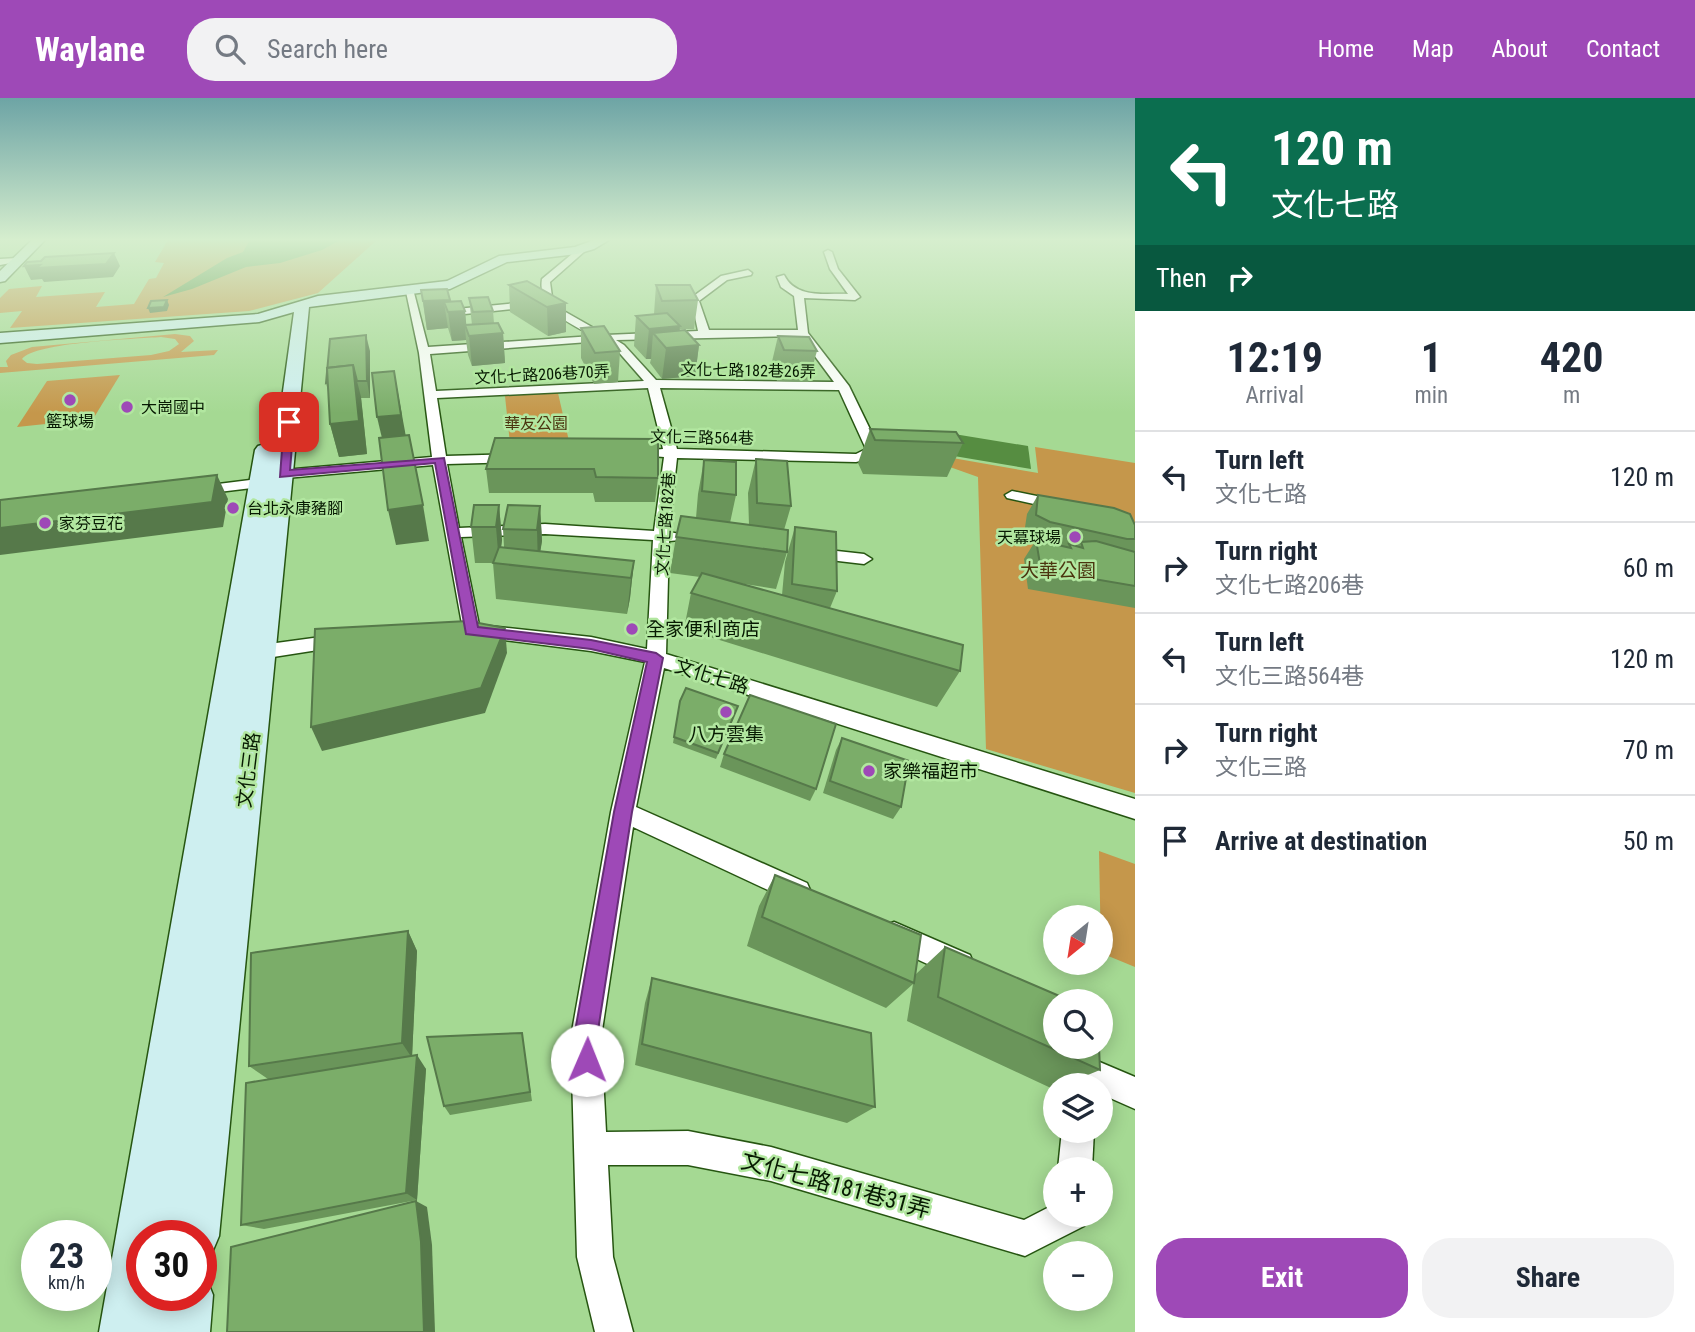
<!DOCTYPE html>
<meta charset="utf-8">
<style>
body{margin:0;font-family:"Roboto Condensed","Noto Sans TC",sans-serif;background:#f2f2f3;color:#1f2937;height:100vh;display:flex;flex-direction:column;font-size:26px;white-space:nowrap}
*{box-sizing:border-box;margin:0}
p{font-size:23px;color:#747a83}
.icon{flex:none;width:38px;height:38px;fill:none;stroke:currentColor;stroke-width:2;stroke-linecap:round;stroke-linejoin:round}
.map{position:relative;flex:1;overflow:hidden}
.sheet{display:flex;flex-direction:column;background:#fff;width:560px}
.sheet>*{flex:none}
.banner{background:#0b6e4f;color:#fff;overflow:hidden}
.needle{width:46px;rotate:210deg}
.tools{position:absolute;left:1043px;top:807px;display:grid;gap:14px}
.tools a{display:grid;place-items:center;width:70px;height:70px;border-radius:50%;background:#fff;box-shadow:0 4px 18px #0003;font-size:35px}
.speed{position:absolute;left:21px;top:1122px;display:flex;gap:14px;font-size:35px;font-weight:700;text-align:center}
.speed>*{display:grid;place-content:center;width:91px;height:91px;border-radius:50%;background:#fff;box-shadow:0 4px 18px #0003;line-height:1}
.speed small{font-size:18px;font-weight:400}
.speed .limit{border:10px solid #d22;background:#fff;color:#111}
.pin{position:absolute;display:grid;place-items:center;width:60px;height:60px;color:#fff;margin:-30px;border-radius:14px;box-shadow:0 4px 10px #0006}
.me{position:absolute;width:77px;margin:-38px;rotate:1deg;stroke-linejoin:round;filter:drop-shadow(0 0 5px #0008)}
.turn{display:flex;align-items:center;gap:24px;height:147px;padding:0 21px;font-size:32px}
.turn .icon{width:91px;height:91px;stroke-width:2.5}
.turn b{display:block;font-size:49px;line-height:60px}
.then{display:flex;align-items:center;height:66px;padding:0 21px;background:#0003;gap:14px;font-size:26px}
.eta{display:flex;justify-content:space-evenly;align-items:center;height:119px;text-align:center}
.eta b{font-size:42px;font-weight:700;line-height:49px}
.cta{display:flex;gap:14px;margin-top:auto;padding:14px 21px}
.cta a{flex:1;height:80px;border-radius:28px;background:#9e49b7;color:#fff;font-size:28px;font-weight:700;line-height:80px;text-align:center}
.cta a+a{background:#f2f2f3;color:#1f2937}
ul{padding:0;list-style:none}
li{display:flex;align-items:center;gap:21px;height:91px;padding:0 21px;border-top:2px solid #e0e1e3}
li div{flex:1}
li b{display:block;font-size:26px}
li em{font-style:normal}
header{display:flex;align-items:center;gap:42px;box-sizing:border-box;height:98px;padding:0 35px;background:#9e49b7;color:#fff}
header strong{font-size:33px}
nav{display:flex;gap:38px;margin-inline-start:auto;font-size:24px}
.search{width:490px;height:63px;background:#f2f2f3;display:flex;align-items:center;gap:18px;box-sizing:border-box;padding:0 24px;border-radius:28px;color:#747a83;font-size:26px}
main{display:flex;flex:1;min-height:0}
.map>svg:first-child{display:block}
.green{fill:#c5974b;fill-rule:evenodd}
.water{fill:#568d41}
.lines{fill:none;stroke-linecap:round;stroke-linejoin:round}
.street-casing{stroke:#265511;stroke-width:3}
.secondary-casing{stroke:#265511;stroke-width:3}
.street{fill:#fff;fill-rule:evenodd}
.secondary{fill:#ceeff0;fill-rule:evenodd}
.wall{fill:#6a955a}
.shaded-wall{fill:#56794a}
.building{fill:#7bad69;stroke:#56794a;stroke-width:2}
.route{fill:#9e49b7;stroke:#672f77;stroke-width:2}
.poi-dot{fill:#9e49b7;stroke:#b2e7a0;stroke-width:2.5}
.labels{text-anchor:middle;stroke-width:5;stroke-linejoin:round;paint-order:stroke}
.far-street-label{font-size:16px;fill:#071a02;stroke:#b2e7a0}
.far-poi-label{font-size:16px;fill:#071a02;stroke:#b2e7a0;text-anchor:start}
.far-park-label{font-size:16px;fill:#4b350f;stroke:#b2e7a0}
.park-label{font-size:19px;fill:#4b350f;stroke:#b2e7a0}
.poi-label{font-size:19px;fill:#071a02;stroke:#b2e7a0;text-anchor:start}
.street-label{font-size:19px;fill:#071a02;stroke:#b2e7a0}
.near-street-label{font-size:23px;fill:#071a02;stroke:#b2e7a0}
</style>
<header>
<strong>Waylane</strong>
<div class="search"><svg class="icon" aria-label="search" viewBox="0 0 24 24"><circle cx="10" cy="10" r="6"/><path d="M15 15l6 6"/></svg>Search here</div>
<nav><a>Home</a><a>Map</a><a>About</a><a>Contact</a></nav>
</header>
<main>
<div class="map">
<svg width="1135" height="1234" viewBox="0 0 1135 1234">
<rect width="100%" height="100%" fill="#a5d993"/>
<g class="green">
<polygon points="168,142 377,142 318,195 249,213 10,230 22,213 0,215 0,200 9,191 42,188 36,199 105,194 96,209 134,206 149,181 156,180 164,165 155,164"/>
<path d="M175,236L190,238L194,243L181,254L218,252L214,257L0,275V269H8L6,263L11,257L32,249ZM161,239L175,241L179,246L169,253L151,257L37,266L27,265L22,261C35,244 135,241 161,239Z"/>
<polygon points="120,277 93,321 17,329 47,283"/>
<polygon points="558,295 571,352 511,355 505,298"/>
<polygon points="1035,349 1135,365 1135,695 986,651 978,379 933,363 941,358 1038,375"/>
<polygon points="1099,753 1135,766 1135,869 1101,855"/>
</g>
<g class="water">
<polygon points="250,142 340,142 322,152 280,165 246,169 192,191 163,199 227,160 243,154"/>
<polygon points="954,336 1028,348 1031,371 954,358"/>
</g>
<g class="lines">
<defs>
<g id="street">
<path d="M578,151L585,153L550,184L552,199L562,212L606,237L698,233L691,200L721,178L748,172L752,175L751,177L727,182L699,203L709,232H798L794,198L781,189L777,179L784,177C796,201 825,195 848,196L830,171L824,154L828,152L832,154L838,171L860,199L855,202L804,200L808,235L849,288L880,352L872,360L856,364L677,360L669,434L680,436L682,439L680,442L669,443L666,556L1135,701V721L664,570L636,709L807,785L811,794L807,803L798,806L633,729L601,939L606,1034L688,1033L771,1049L1024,1122L1055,1106V1116H1089L1084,1128L1025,1158L771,1083L688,1067H608L613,1159L633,1234H595L577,1159L571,939L611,714L645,564L591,553L464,537L433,367L286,380L261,389L194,397L187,393L194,389L258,381L284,372L432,359L419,255L405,189L413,191L428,249L593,238C570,225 537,212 542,181ZM800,238L834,284L656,282L624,247L616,242ZM602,243L616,251L644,283L436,293L430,256ZM648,290L663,351L652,352L650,355L652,358L664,359L654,433L545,426L459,430L447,366L516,364L523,360L516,356L446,358L437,300ZM660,290L839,292L866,351L856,356L677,351ZM545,436L653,442L647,551L591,539L479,527L461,439Z"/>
<polygon points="0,161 17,160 21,163 0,167"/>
<polygon points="537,203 542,206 540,208 436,219 431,216 436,213"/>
<polygon points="1012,393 1066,404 1069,407 1061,412 1007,400 1005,397"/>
<polygon points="810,450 864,456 872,461 864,466 804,459 802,455 804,451"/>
<polygon points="343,536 350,537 352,542 350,547 247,563 240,561 237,556 240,551 247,549"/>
<polygon points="894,824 970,857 974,867 970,877 960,881 884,846 880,837 884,828"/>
<polygon points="1083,957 1135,979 1135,1011 1101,996 1101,987 1081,987 1072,983 1068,972 1072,961"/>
<polygon points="1062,1032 1094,1032 1092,1071 1058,1071"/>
</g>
<g id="secondary">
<polygon points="32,142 45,142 5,183 0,184 0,173"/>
<polygon points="594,142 609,142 594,151 577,156 507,164 450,191 309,209 219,1138 211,1157 201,1161 201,1138 142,1138 142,1197 201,1197 201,1176 205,1177 213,1197 210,1234 99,1234 255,352 258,348 265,346 275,351 294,214 259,224 0,245 0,235 258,216 318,198 447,183 499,158 575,149"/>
</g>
</defs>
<use href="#street" class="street-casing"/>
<use href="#secondary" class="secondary-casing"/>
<use href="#street" class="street"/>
<use href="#secondary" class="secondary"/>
</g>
<g class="wall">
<polygon points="509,187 566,205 566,234 548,238 510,214"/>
<polygon points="656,187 698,202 694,231 680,231 679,233 699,247 695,278 662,281 650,265 651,261 646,261 634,248 636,218 654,216"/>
<polygon points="421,192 450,204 465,213 466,227 472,227 469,200 493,213 494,225 503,235 505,265 472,268 468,257 466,242 452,243 448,230 427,232"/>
<polygon points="581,230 620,253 618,284 594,286 581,260"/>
<polygon points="778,238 817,253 808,284 777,283 771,268"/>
<polygon points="370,253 370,300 361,300 367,356 339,359 330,326 328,293 326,285"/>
<polygon points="870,331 963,345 947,379 863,376 858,365"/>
<polygon points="495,340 658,380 655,404 595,404 593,395 489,395 486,371"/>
<polygon points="756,361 791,408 784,432 787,454 776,491 738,485 782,497 785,464 795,429 837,493 830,510 960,573 937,609 684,531 691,495 700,479 670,475 676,439 696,420 698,396 704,362 736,397 730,425 749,427 748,395"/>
<polygon points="1038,397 1135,427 1135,510 1028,491 1024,461 1036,442 1024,436 1027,416"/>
<polygon points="499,407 502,442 501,449 504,449 503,431 540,408 542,443 540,453 634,463 630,500 627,516 496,501 493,465 475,465 471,429"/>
<polygon points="680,603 738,608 716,661 673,645"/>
<polygon points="842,640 901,709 893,721 823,695 836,652"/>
<polygon points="724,656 816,691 810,703 720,669"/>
<polygon points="775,777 916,876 945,849 1100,972 1063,987 1055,987 1055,990 1053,991 907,923 913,886 886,910 747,848 759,808"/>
<polygon points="408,833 417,853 412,958 426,971 417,1102 264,1131 241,1127 268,981 249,968"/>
<polygon points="652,880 875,1009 847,1025 635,967 645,905"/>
<polygon points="522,935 532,1003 450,1017 444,1008"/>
</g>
<g class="shaded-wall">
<polygon points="114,155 120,168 113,179 44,184 42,181 31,182 24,168 40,167"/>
<polygon points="167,202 169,207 167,213 150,215 148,210"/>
<polygon points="450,202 451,214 465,213 467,234 465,227 466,242 452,243 448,214 444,204 448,230 427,232 423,203"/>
<polygon points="566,205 566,234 548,238 547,209"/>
<polygon points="680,228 677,249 699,247 695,278 662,281 666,250 653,235 651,261 646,261 649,231"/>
<polygon points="503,235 505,265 472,268 469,238"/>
<polygon points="366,237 370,253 370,300 367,283"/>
<polygon points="353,267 361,299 367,356 339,359 330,326"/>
<polygon points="394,273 408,350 385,353 377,319"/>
<polygon points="217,377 228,401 223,429 0,457 0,430"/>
<polygon points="423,407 429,443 396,447 388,412"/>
<polygon points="499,407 502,442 499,465 496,429"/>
<polygon points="540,408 542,443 538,468 537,432"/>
<polygon points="634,463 630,500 627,516 631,480"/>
<polygon points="505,530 507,555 485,615 322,653 311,629"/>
<polygon points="408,833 417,853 412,960 402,945"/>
<polygon points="417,957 426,971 417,1102 406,1095"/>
<polygon points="416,1103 427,1109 432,1147 435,1234 424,1234"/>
</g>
<g class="building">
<polygon points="114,155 106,166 36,170 40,167 24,168 27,164 41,163 45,159"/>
<polygon points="527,183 566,205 547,209 509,187"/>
<polygon points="656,187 690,187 698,202 662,203"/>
<polygon points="447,191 450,202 423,203 421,192"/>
<polygon points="488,199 493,213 473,214 469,200"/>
<polygon points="167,202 164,209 148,210 151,203"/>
<polygon points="461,203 465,213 448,214 444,204"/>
<polygon points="667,215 680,228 649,231 636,218"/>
<polygon points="498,225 503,235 469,238 465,227"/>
<polygon points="604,228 620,253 595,255 581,230"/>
<polygon points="685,232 699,247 666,250 653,235"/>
<polygon points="366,237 367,283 357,283 353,267 327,270 328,284 326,285 330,241"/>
<polygon points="778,238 809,239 817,253 784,252"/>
<polygon points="353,267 359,323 330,326 327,270"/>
<polygon points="394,273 401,317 377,319 372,275"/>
<polygon points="870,331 956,334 963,345 875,342"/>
<polygon points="409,337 423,407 388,412 379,340"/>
<polygon points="495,340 658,341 658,380 596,379 594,371 486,371"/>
<polygon points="756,361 787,363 791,408 757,405"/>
<polygon points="704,362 736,364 736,397 702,393"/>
<polygon points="217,377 212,404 0,430 0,402"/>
<polygon points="1038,397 1114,410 1130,416 1135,427 1135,441 1127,441 1050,424 1036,417"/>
<polygon points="474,407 499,407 496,429 471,429"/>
<polygon points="508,407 540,408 537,432 503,431"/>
<polygon points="681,418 788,432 787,454 676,439"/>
<polygon points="795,429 836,434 837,493 792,486"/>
<polygon points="1036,442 1071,450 1069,446 1083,450 1081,444 1096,443 1135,454 1135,488 1041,472"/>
<polygon points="499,449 634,463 631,480 493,465"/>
<polygon points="702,475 963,547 960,573 691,495"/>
<polygon points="468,523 505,530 481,590 311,629 315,531"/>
<polygon points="686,590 738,608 718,655 674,639 680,603"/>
<polygon points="750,597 836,626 816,691 724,656"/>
<polygon points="842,640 909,663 901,709 830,683"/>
<polygon points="775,777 921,837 914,885 762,819"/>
<polygon points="408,833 402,945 249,968 251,855"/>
<polygon points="945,849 1071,903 1055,903 1055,948 1099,948 1100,972 938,899"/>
<polygon points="652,880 871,935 875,1009 642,946"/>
<polygon points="522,935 530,994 444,1008 427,939"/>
<polygon points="417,957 406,1095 241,1127 246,985"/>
<polygon points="416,1103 421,1144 424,1234 227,1234 231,1149"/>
</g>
<linearGradient id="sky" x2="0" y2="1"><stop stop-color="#6da4a5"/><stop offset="0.45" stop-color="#d6eece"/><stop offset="1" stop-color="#d6eece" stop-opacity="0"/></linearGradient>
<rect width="1135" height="315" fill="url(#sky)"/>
<polygon class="route" points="289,322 294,324 290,372 444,360 478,529 591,542 656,555 663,560 632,714 597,939 599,962 595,970 587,973 579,970 575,962 574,939 614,714 647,564 591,551 466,536 435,365 280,379 284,324"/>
<g class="poi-dot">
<circle cx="70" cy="302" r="7"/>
<circle cx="127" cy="309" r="7"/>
<circle cx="233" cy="410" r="7"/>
<circle cx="45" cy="425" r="7"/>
<circle cx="1075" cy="439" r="7"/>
<circle cx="632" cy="531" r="7"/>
<circle cx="726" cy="614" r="7"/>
<circle cx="869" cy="673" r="7"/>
</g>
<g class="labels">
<g class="far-street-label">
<text transform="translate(748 272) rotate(1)" y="6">文化七路182巷26弄</text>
<text transform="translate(542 276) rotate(-3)" y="6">文化七路206巷70弄</text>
<text transform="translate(702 339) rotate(1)" y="6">文化三路564巷</text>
<text transform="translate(665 426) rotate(-86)" y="6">文化七路182巷</text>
</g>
<g class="far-poi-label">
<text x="141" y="315">大崗國中</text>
<text x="70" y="329" text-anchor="middle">籃球場</text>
<text x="247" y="416">台北永康豬腳</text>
<text x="59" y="431">家芬豆花</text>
<text x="1061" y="445" text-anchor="end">天冪球場</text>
</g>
<g class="far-park-label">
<text x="536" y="331">華友公園</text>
</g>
<g class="park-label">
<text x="1058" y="479">大華公園</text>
</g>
<g class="poi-label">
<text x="646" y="538">全家便利商店</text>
<text x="726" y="643" text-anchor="middle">八方雲集</text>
<text x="883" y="680">家樂福超市</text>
</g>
<g class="street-label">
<text transform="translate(712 578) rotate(17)" y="7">文化七路</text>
<text transform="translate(248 672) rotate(-83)" y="7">文化三路</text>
</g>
<g class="near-street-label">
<text transform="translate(836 1087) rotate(15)" y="8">文化七路181巷31弄</text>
</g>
</g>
</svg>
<div class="tools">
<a><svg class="needle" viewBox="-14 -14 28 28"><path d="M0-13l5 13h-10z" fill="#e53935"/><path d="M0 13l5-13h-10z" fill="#747a83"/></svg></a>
<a><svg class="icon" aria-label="search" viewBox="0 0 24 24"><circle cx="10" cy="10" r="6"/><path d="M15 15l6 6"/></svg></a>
<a><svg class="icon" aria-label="layers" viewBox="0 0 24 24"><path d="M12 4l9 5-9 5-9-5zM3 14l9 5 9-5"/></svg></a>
<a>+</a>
<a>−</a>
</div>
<div class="speed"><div>23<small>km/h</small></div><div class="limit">30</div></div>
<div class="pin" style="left:289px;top:324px;background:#d93025"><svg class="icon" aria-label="arrive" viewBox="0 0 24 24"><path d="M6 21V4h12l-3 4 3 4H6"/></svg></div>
<svg class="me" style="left:587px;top:962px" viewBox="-20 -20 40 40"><circle r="19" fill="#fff"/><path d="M0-13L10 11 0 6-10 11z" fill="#9e49b7"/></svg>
</div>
<section class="sheet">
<div class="banner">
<div class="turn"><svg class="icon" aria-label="left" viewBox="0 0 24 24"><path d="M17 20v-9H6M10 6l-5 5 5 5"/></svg><div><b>120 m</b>文化七路</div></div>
<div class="then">Then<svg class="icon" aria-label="right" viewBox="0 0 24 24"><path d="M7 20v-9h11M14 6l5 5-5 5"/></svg></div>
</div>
<div class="eta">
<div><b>12:19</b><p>Arrival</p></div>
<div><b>1</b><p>min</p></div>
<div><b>420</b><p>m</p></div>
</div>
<ul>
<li><svg class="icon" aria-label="left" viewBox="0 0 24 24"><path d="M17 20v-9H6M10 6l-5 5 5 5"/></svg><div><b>Turn left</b><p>文化七路</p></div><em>120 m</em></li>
<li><svg class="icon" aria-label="right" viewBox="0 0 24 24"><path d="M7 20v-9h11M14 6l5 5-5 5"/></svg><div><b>Turn right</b><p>文化七路206巷</p></div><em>60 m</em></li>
<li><svg class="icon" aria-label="left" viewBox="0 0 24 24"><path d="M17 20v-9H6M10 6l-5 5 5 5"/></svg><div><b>Turn left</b><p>文化三路564巷</p></div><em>120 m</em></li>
<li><svg class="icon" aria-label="right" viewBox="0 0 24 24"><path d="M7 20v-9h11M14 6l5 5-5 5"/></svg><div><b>Turn right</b><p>文化三路</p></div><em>70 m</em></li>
<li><svg class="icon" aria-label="arrive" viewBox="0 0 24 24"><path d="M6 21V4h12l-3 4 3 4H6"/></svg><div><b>Arrive at destination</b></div><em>50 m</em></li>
</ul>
<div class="cta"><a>Exit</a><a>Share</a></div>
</section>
</main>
